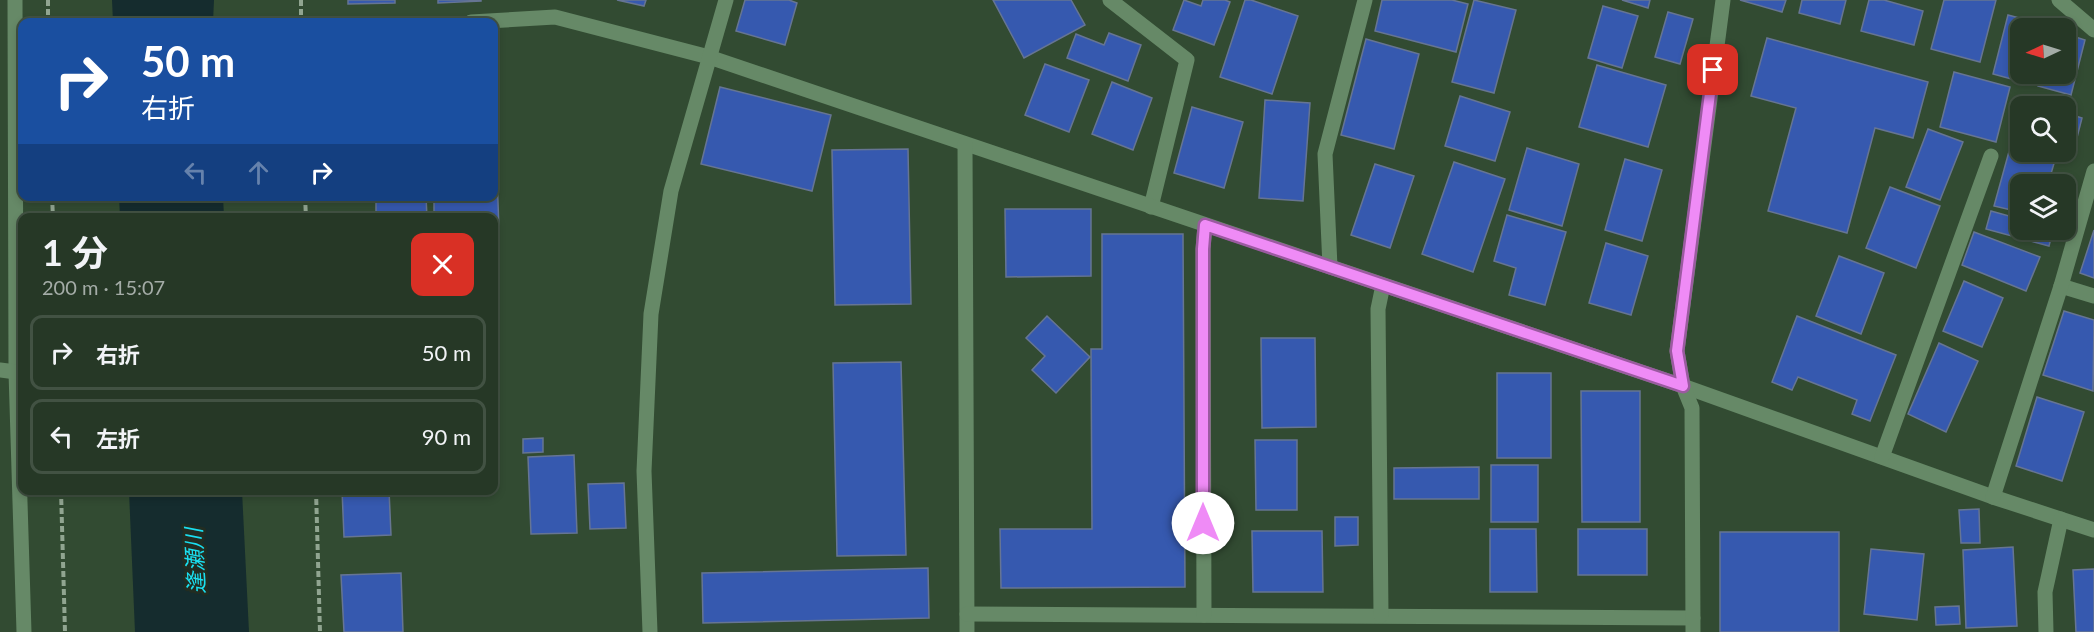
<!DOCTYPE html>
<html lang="ja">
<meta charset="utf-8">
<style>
body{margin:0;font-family:Lato,"Noto Sans JP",sans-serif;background:#324332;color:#f1f3f6;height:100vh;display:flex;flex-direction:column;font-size:22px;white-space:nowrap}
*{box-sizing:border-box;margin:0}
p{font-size:20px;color:#a4aca7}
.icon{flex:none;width:33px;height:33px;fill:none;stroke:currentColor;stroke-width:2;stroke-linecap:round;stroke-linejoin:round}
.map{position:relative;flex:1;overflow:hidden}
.details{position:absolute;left:18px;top:213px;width:480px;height:282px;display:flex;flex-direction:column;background:#263826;border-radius:12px;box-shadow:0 3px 9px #0003,0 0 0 2px #425243}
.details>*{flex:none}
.banner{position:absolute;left:18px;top:18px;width:480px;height:183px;border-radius:12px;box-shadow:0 3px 9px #0003,0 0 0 2px #425243;background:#1a4fa0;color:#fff;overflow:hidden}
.needle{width:39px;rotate:266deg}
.controls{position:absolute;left:2010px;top:18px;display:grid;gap:12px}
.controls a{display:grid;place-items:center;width:66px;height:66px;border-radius:12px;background:#263826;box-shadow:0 3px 9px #0003,0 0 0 2px #425243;font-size:30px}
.pin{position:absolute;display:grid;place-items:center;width:51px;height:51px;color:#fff;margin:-26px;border-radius:12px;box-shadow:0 3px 9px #0006}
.me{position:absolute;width:66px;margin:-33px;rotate:0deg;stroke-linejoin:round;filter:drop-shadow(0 0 4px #0008)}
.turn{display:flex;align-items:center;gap:21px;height:126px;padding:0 24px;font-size:27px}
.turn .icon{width:78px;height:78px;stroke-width:2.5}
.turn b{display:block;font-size:42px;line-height:51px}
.lanes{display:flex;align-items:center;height:57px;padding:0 24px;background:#0003;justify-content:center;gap:30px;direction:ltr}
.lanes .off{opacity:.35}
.round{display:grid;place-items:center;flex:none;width:63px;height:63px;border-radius:12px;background:#324332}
.headline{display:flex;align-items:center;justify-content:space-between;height:102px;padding:0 24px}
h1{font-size:36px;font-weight:700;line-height:45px}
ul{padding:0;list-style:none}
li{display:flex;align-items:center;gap:18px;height:75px;margin:0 12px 9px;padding:0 12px;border:3px solid #425243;border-radius:12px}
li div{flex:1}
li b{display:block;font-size:22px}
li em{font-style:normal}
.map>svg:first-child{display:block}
.water{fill:#152c2e}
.building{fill:#3659af;stroke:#667593;stroke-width:1.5}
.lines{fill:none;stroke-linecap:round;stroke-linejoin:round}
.path{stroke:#91a591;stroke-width:4;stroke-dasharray:6 3;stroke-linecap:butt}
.minor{stroke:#668967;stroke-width:15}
.route-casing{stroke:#9b5aa0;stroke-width:15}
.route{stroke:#ef8bf6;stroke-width:10}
.labels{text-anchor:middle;stroke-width:6;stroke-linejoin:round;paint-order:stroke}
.water-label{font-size:22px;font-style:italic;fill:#1adff0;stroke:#222d22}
</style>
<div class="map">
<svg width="2094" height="632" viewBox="0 0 2094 632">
<rect width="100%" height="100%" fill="#324b32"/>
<g class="water">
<polygon points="112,0 214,0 213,22 113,22"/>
<polygon points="119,197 223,197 224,217 120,217"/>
<polygon points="129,491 242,491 249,632 135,632"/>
</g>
<g class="building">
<polygon points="348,0 395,0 395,3 348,4"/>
<polygon points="438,0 481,0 481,1 438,3"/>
<polygon points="617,0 646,0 644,6"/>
<polygon points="745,0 789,0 797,3 785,45 736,31"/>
<polygon points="993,0 1071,0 1085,25 1024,58"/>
<polygon points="1184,0 1201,6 1203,0 1225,0 1230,2 1214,45 1173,30"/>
<polygon points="1245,0 1251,0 1298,16 1272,94 1220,77"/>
<polygon points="1382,0 1452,0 1468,4 1456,52 1375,31"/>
<polygon points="1474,0 1516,10 1494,93 1452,82"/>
<polygon points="1622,0 1650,0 1648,8"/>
<polygon points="1740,0 1786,0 1782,12"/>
<polygon points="1802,0 1846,0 1840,24 1799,13"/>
<polygon points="1869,0 1884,0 1923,11 1914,45 1861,31"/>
<polygon points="1944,0 1996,0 1980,62 1931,49"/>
<polygon points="1603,6 1638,16 1622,68 1588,58"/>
<polygon points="1668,12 1693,19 1680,64 1655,57"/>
<polygon points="2008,15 2046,25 2045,28 2020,28 2020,74 2033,74 2030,84 1993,74"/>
<polygon points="1109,33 1141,45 1128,81 1067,58 1076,34 1104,45"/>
<polygon points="2066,34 2085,40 2071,95 2038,86 2042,74 2066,74"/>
<polygon points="1767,38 1928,82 1913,138 1875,128 1847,233 1768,211 1796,108 1751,96"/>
<polygon points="1366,39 1419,54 1394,149 1341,135"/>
<polygon points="1045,64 1089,80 1069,132 1025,115"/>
<polygon points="1597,65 1666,85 1648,147 1579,127"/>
<polygon points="1954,72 2010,87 1996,142 1940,127"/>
<polygon points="1112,82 1152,98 1133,150 1092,134"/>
<polygon points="720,87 831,115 812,191 701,164"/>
<polygon points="1460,96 1510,112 1495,161 1445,146"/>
<polygon points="1265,100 1310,103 1303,201 1259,198"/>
<polygon points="1192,107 1243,122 1224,188 1174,173"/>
<polygon points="2066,113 2082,118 2072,157 2051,152 2066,152"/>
<polygon points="1928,129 1963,142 1940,200 1906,187"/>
<polygon points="1527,148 1579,164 1562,226 1509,210"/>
<polygon points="2010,148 2055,160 2048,184 2020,184 2020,212 1994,206"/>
<polygon points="908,149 911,304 835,305 832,150"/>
<polygon points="1625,159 1662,170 1642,241 1605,230"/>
<polygon points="1454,162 1505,179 1473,272 1422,254"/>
<polygon points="1375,164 1414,176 1390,248 1351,235"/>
<polygon points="494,176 497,176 499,229 494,229 494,218 434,218 434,196 494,196"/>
<polygon points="1890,187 1940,206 1916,268 1866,248"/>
<polygon points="376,196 426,196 427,218 376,218"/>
<polygon points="1005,209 1091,209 1091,276 1006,277"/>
<polygon points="1991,211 2020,219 2020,230 2053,230 2049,246 1986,229"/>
<polygon points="1507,215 1566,232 1545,305 1509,295 1516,268 1494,261"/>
<polygon points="2094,230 2094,278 2080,273"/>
<polygon points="1974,232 2040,257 2026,291 1962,265"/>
<polygon points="1102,234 1183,234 1185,587 1001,588 1000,529 1092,529 1091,349 1102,349"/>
<polygon points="1606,243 1648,256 1631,315 1589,303"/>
<polygon points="1839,256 1884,273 1861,334 1816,316"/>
<polygon points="1964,281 2003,298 1982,347 1943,331"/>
<polygon points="2064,311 2094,320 2093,391 2043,375"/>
<polygon points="1047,316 1090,357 1056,393 1032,370 1045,356 1026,338"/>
<polygon points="1797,316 1896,355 1870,421 1852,414 1857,400 1798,377 1792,390 1772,382"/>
<polygon points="1261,338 1315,338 1316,427 1262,428"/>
<polygon points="1939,343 1978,361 1946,432 1908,414"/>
<polygon points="901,362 906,555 837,556 833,363"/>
<rect x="1497" y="373" width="54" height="85"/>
<polygon points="1581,391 1640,391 1640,522 1582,522"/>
<polygon points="2037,397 2084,412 2062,481 2016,466"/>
<polygon points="543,438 543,452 523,453 523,439"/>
<polygon points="1255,440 1297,440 1297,510 1256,510"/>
<polygon points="574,455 577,533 531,534 528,457"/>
<rect x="1491" y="465" width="47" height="57"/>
<polygon points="1479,467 1479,499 1394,499 1394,468"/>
<polygon points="624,483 626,528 590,529 588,484"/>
<polygon points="342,490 389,490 391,535 344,537"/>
<polygon points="1979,509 1980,543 1961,543 1959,510"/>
<polygon points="1335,517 1358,517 1358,545 1335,546"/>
<polygon points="1490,529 1536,529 1537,592 1490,592"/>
<rect x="1578" y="529" width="69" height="46"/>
<polygon points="1252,531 1322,531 1323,592 1253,592"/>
<rect x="1720" y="532" width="119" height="100"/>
<polygon points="2013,547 2017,626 1966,628 1963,550"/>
<polygon points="1871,549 1924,554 1917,620 1864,614"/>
<polygon points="928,568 929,618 703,623 702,573"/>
<polygon points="2094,569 2094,632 2076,632 2073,570"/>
<polygon points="401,573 403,632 344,632 341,575"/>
<polygon points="1959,606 1960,624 1936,625 1935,607"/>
</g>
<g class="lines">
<g class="path">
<polyline points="48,0 48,22"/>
<polyline points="301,0 301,22"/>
<polyline points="52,196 53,218"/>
<polyline points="305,196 306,218"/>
<polyline points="61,490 65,632"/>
<polyline points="316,490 320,632"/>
</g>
<g class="minor">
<polyline points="15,0 16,372 24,632"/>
<polyline points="1110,0 1187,60 1151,207"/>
<polyline points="2059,0 2094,30"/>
<polyline points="471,22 555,17 709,57 1683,386 1993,497 2094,530"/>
<polyline points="965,144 967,632"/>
<polyline points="1330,267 1325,154 1365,0"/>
<polyline points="2061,286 2094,296"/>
<polyline points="0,370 16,372"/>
<polyline points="1882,457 1991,156"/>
<polyline points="1993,497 2061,286 2094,171"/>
<polyline points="967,614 1693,618"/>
<polyline points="1204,615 1203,249 1205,225"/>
<polyline points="1381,615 1378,309 1383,285"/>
<polyline points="650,632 644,471 651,314 671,191 726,0"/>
<polyline points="1693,632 1692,408 1683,386 1677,351 1723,0"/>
<polyline points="2046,632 2045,592 2061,519"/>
</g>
</g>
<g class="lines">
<defs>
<polyline id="route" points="1203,523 1203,249 1205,225 1683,386 1677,351 1713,70"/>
</defs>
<use href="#route" class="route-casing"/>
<use href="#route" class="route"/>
</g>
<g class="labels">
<g class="water-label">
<text transform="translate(195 561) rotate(-93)" y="8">逢瀬川</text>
</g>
</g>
</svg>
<div class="controls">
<a><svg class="needle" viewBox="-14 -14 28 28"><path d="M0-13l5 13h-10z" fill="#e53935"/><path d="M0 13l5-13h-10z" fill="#a4aca7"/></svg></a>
<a><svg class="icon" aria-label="search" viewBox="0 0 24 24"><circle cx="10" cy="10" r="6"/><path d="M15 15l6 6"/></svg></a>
<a><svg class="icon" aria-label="layers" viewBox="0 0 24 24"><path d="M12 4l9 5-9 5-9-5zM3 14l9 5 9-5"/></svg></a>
</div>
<div class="pin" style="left:1713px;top:70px;background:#d93025"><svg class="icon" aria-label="arrive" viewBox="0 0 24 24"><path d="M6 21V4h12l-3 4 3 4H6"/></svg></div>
<svg class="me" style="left:1203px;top:523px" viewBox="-20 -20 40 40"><circle r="19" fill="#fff"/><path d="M0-13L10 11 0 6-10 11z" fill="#ef8bf6"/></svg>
<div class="banner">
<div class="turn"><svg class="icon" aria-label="right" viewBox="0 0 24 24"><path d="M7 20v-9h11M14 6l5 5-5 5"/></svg><div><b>50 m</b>右折</div></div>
<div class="lanes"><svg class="icon off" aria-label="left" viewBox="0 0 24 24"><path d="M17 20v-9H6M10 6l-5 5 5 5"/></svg><svg class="icon off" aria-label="ahead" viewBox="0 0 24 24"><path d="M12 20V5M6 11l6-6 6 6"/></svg><svg class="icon" aria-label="right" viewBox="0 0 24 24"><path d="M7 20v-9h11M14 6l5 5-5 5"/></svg></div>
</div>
<section class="details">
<div class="headline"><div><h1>1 分</h1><p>200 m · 15:07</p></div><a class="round" style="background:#d93025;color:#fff"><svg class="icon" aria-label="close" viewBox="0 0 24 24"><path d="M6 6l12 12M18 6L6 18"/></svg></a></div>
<ul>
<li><svg class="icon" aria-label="right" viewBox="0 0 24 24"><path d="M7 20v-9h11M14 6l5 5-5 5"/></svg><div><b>右折</b></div><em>50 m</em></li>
<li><svg class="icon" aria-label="left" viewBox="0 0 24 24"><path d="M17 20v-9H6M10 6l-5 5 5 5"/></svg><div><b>左折</b></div><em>90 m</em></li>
</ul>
</section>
</div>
